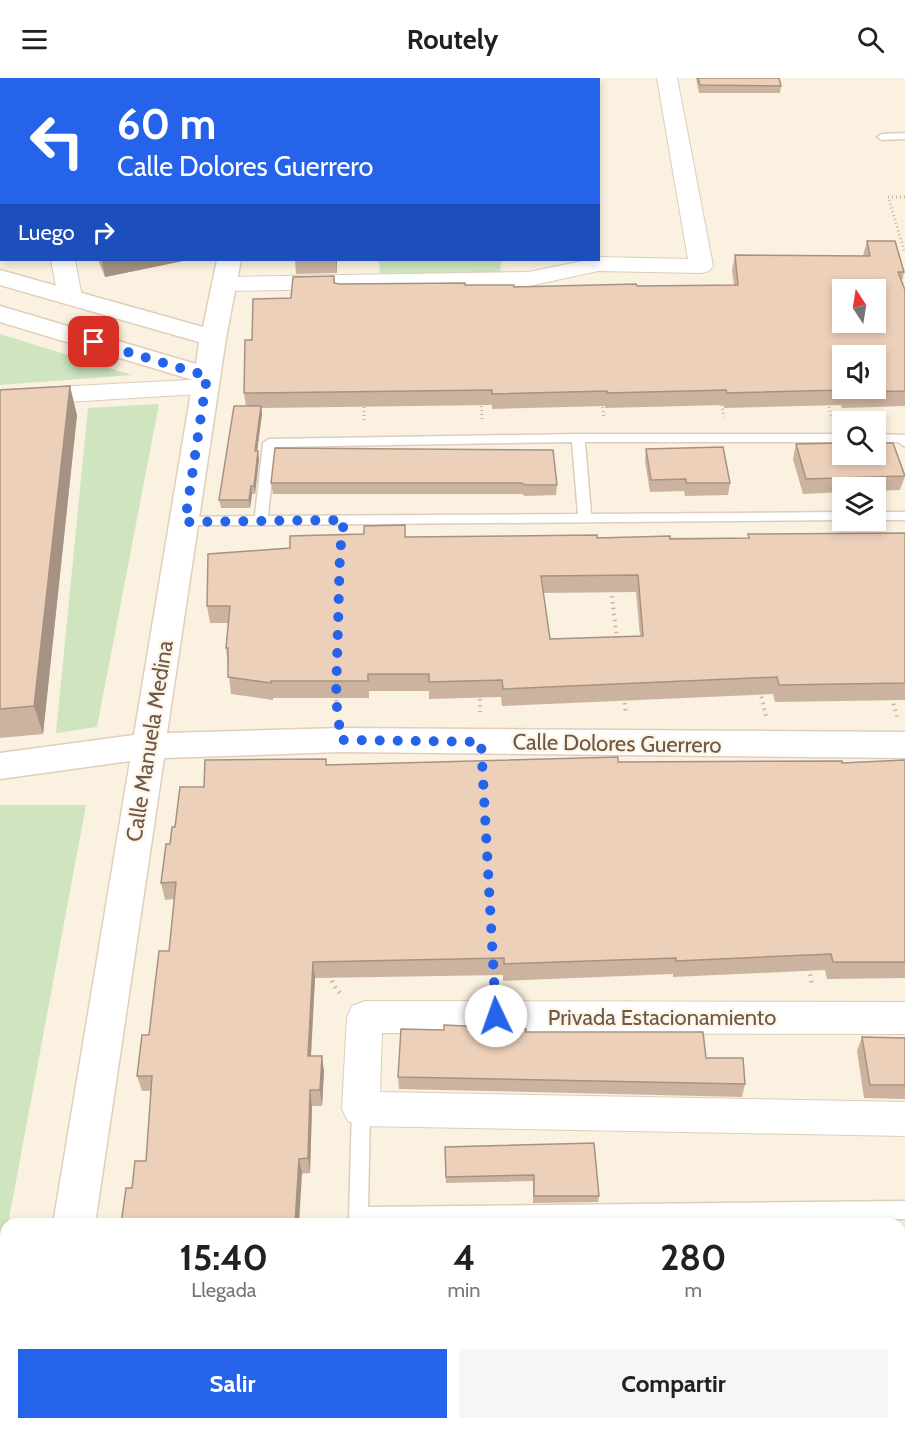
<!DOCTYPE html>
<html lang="es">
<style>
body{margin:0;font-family:Cabin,sans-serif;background:#f6f6f6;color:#202124;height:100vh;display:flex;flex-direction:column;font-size:22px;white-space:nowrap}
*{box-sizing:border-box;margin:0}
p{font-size:20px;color:#757577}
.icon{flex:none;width:33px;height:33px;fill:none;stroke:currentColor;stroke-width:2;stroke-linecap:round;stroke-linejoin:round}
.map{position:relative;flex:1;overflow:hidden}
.details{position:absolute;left:0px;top:1140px;width:906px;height:212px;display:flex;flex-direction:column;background:#fff;border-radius:18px 18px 0 0;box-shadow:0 3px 9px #0003}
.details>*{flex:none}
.guide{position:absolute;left:0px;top:0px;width:600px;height:183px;box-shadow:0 3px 9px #0003;background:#2563eb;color:#fff;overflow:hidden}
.needle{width:39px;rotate:348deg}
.fabs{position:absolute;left:832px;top:201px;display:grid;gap:12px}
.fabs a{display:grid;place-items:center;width:54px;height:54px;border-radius:0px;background:#fff;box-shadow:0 3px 9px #0003;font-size:30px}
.pin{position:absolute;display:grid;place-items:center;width:51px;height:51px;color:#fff;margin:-26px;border-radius:12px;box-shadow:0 3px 9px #0006}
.me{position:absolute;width:66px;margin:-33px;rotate:357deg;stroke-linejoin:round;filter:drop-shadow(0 0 4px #0008)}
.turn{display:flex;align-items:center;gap:21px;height:126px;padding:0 18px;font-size:27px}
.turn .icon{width:78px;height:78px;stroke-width:2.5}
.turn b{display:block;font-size:42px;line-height:51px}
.then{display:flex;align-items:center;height:57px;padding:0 18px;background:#0003;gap:12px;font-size:22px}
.eta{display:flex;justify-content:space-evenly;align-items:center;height:102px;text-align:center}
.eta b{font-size:36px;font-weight:700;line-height:42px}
.button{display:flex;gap:12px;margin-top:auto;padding:12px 18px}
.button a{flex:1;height:69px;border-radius:0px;background:#2563eb;color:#fff;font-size:24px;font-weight:700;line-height:69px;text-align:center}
.button a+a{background:#f6f6f6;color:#202124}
header{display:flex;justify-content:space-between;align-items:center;height:78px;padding:0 18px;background:#fff;font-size:27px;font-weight:700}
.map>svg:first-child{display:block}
.green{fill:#cee5c0}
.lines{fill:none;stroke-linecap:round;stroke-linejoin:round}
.lane-casing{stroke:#ddcdbd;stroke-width:3}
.street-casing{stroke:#ddcdbd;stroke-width:2}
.secondary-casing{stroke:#e1cebb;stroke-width:3}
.path-far2{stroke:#d1b39e;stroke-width:3;stroke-dasharray:1 3;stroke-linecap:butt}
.path-far1{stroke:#d1b39e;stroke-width:4;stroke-dasharray:1.5 4.5;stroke-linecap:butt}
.path{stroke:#d1b39e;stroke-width:4.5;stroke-dasharray:1.5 5;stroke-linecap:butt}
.lane{fill:#fff;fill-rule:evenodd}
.street{fill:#fff;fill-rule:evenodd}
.secondary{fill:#fff;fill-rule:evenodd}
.wall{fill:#ccb3a0;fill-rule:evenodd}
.shaded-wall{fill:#a69282}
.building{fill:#edd0ba;stroke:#a69282;stroke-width:1.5;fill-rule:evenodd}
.route{stroke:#2563eb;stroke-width:10;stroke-dasharray:0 18}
.labels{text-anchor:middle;stroke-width:4.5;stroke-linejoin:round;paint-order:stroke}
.street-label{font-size:22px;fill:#6e584a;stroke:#fdf5e5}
</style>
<header><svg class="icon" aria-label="menu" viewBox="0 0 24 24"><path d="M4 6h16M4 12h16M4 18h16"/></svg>Routely<svg class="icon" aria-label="search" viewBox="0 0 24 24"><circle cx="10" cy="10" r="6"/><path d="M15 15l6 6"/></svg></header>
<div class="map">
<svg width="905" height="1351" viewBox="0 0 905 1351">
<rect width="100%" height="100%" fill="#faf1e0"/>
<g class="green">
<polygon points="379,182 501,182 500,200 380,195"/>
<polygon points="0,256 132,297 0,307"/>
<polygon points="159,326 97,649 56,655 88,330"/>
<polygon points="0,727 86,727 8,1146 6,1146 0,1189"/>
</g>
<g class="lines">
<defs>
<g id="lane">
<rect x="569" y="0" width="10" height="2"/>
<polygon points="905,55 905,61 882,62 877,59 882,56"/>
<path d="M578,356H843V364H585L591,436L843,434V442L261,447H185L178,443L185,439L255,438L263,365L269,361ZM572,364L578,436L268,438L275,369Z"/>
<polygon points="876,356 905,357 905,369 898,364 876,364"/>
<rect x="876" y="434" width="29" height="8"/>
<polygon points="361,1023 367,1025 370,1031 368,1129 905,1123 905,1141 356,1146 351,1144 349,1138 352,1031 355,1025"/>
</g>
<g id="street">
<polygon points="657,0 677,0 713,188 709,193 701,195 598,193 529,208 225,213 217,211 213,206 217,201 225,199 529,194 587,182 598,182 598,179 688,181"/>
<polygon points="51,182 75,182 82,219 78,224 70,226 62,224 58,219"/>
<polygon points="206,301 215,303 219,309 215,315 0,328 0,312"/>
<polygon points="365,923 905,924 905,956 382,955 380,1014 905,1024 905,1058 361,1048 348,1043 342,1031 347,939 352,928"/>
</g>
<g id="secondary">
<rect x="244" y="0" width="22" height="2"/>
<polygon points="217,182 241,182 226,260 167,655 341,650 905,654 905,680 341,674 164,680 95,1146 53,1146 130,683 0,701 0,675 134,657 193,302 0,244 0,228 196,286 199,264 0,207 0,192 203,249"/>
<polygon points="21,1346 65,1346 64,1351 20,1351"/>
</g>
</defs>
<use href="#lane" class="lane-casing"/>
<use href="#street" class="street-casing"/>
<use href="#secondary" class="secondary-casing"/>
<g class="path-far2">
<polyline points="905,119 888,119 905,175"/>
<polyline points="721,323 724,339"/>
<polyline points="481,324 482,341"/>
<polyline points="364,325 364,343"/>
<polyline points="602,325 604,341"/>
<polyline points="828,325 832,341"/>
</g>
<g class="path-far1">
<polyline points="611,512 617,561"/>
<polyline points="760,613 766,638"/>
<polyline points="480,615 480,634"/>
<polyline points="336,616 337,632"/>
<polyline points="624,619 626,636"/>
<polyline points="892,620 897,639"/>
</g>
<g class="path">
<polyline points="809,890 812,907"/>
<polyline points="329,897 336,911 343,918"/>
<polyline points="694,1346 694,1351"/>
</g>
<use href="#lane" class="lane"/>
<use href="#street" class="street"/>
<use href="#secondary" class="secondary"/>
</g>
<g class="wall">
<polygon points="696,0 779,0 781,8 780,15 699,15"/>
<polygon points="867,163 904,194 902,203 905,212 905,328 842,330 841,327 724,330 724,327 605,330 605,328 492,331 492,327 262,330 262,336 257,373 259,381 255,416 252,416 250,430 221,430 219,422 246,328 244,315 252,262 291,220 334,198 335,205 339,206 465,207 514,209 734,207 732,192 735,177 863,178"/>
<polygon points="98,182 183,182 183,183 105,199"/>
<polygon points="295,182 337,182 337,195 296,196"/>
<polygon points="0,312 77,337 43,656 0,660"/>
<polygon points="796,366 905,398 900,412 876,413 876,410 843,410 843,414 803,416 793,381"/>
<polygon points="275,370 557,407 556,417 525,418 522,416 273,416 271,405"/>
<polygon points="646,371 730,405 728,417 685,418 684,413 650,414 645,383"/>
<path d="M905,455V622L775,624L773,616L502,628L501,619L429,621V613H369V620H273V622L231,616L226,570L228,545H210L207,528L290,470L405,459L748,460V456ZM636,514L640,558L550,561L543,515Z"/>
<polygon points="905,682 905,900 827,901 825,892 673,899 673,896 503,903 503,897 315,900 311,978 324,993 322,1028 312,1028 310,1095 132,1110 146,1083 151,1013 142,1013 137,998 149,957 169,873 174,821 165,822 161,805 170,766 175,749 204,709 327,687 618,684 842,685"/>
<polygon points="526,954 706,980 745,1006 742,1019 399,1011 398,999"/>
<polygon points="862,959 905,960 905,1021 864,1020 857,973"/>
<polygon points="445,1069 599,1118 598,1124 533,1125 533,1103 446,1105"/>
<polygon points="719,1346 900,1346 905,1351 719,1351"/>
</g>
<g class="shaded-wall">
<polygon points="2,158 2,175 0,175 0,159"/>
<polygon points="108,182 183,182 183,183 105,199 102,183"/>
<polygon points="336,182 337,182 337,195"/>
<polygon points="70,308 77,337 43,656 34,628"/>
<polygon points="261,328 262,336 256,381 255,373"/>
<polygon points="258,373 259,381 255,416 254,408"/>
<polygon points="251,408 252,416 250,430 249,422"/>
<polygon points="313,884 315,900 310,993 308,978"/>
<polygon points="322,978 324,993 322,1028 320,1012"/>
<polygon points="310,1012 312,1028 310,1095 308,1080"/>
<polygon points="299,1081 302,1095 299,1146 295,1146"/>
</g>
<g class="building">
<polygon points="0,0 232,0 231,2 2,2 2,158 0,159"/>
<rect x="352" y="0" width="147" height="2"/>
<polygon points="698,0 779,0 781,8 700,7"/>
<path d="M867,163H895L904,194H898L905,212V313L846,314L845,312L727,315L726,312L607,315V313L492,316V312L244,315L245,262H252L253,221L291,220L293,199L334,198V205L339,206L465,205V207H514V209L636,206L637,208L738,207L735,177L870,178ZM843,212H876V244H843ZM843,278H876V310H843Z"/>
<polygon points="70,308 34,628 0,631 0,312"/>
<polygon points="234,328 261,328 255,373 258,373 254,408 251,408 249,422 219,422"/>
<polygon points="843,365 843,376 876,376 876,365 893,365 905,398 806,401 796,366"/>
<polygon points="723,369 730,405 686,405 686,401 651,402 646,371"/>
<polygon points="275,370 553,372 557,407 525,407 522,405 271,405"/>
<path d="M405,447V459L597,457V460L670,458V461L749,460L748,456L905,455V605L779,607L777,599L503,611L502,602L429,604V596H368V603H271V605L228,599V570H226L230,528H207L208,476L290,470V458L364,456V448ZM638,497L643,558L550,561L541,498Z"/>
<polygon points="618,679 618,684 842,683 842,685 905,682 905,884 833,884 831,876 676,883 676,880 504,886 504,880 313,884 308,978 322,978 320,1012 310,1012 308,1080 299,1081 295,1146 121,1146 126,1110 132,1110 135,1083 146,1083 152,998 137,998 142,957 149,957 159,873 169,873 176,804 161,805 166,766 170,766 172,749 175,749 180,709 204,709 205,682 326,681 326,687"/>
<polygon points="444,947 526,951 526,954 703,954 706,980 743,980 745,1006 398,999 401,951 444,952"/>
<polygon points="862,959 905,960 905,1007 870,1007"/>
<polygon points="594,1065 599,1118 534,1118 534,1097 446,1099 445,1069"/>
<polygon points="900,1167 905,1167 905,1351 840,1351 838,1346 900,1346"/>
<polygon points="100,1346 677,1346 677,1351 99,1351"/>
<polygon points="725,1346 774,1346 775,1351 725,1351"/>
</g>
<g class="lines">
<polyline class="route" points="94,264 207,298 185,444 344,442 340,474 336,621 341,662 481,664 496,938"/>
</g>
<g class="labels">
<g class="street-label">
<text transform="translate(149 663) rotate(-81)" y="8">Calle Manuela Medina</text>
<text transform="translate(617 665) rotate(1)" y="8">Calle Dolores Guerrero</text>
<text x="662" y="947">Privada Estacionamiento</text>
</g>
</g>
</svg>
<div class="fabs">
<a><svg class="needle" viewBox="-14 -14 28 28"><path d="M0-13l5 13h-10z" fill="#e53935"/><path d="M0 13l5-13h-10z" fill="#757577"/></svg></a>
<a><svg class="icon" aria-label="sound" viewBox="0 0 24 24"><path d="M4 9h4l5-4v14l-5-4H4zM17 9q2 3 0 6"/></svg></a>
<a><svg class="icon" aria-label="search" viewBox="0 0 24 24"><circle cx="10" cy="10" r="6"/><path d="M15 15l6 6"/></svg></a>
<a><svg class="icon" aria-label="layers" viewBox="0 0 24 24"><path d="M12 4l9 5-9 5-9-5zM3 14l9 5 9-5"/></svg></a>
</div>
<div class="pin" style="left:94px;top:264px;background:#d93025"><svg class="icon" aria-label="arrive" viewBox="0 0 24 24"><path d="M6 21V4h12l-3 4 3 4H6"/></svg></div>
<svg class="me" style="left:496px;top:938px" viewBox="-20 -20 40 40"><circle r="19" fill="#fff"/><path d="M0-13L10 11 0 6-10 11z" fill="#2563eb"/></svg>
<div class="guide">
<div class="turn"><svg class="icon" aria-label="left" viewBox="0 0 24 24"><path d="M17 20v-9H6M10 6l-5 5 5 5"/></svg><div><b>60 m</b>Calle Dolores Guerrero</div></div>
<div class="then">Luego<svg class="icon" aria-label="right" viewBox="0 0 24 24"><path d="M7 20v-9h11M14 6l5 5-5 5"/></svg></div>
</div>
<section class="details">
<div class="eta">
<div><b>15:40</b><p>Llegada</p></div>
<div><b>4</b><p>min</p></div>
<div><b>280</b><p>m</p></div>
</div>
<div class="button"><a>Salir</a><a>Compartir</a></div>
</section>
</div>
